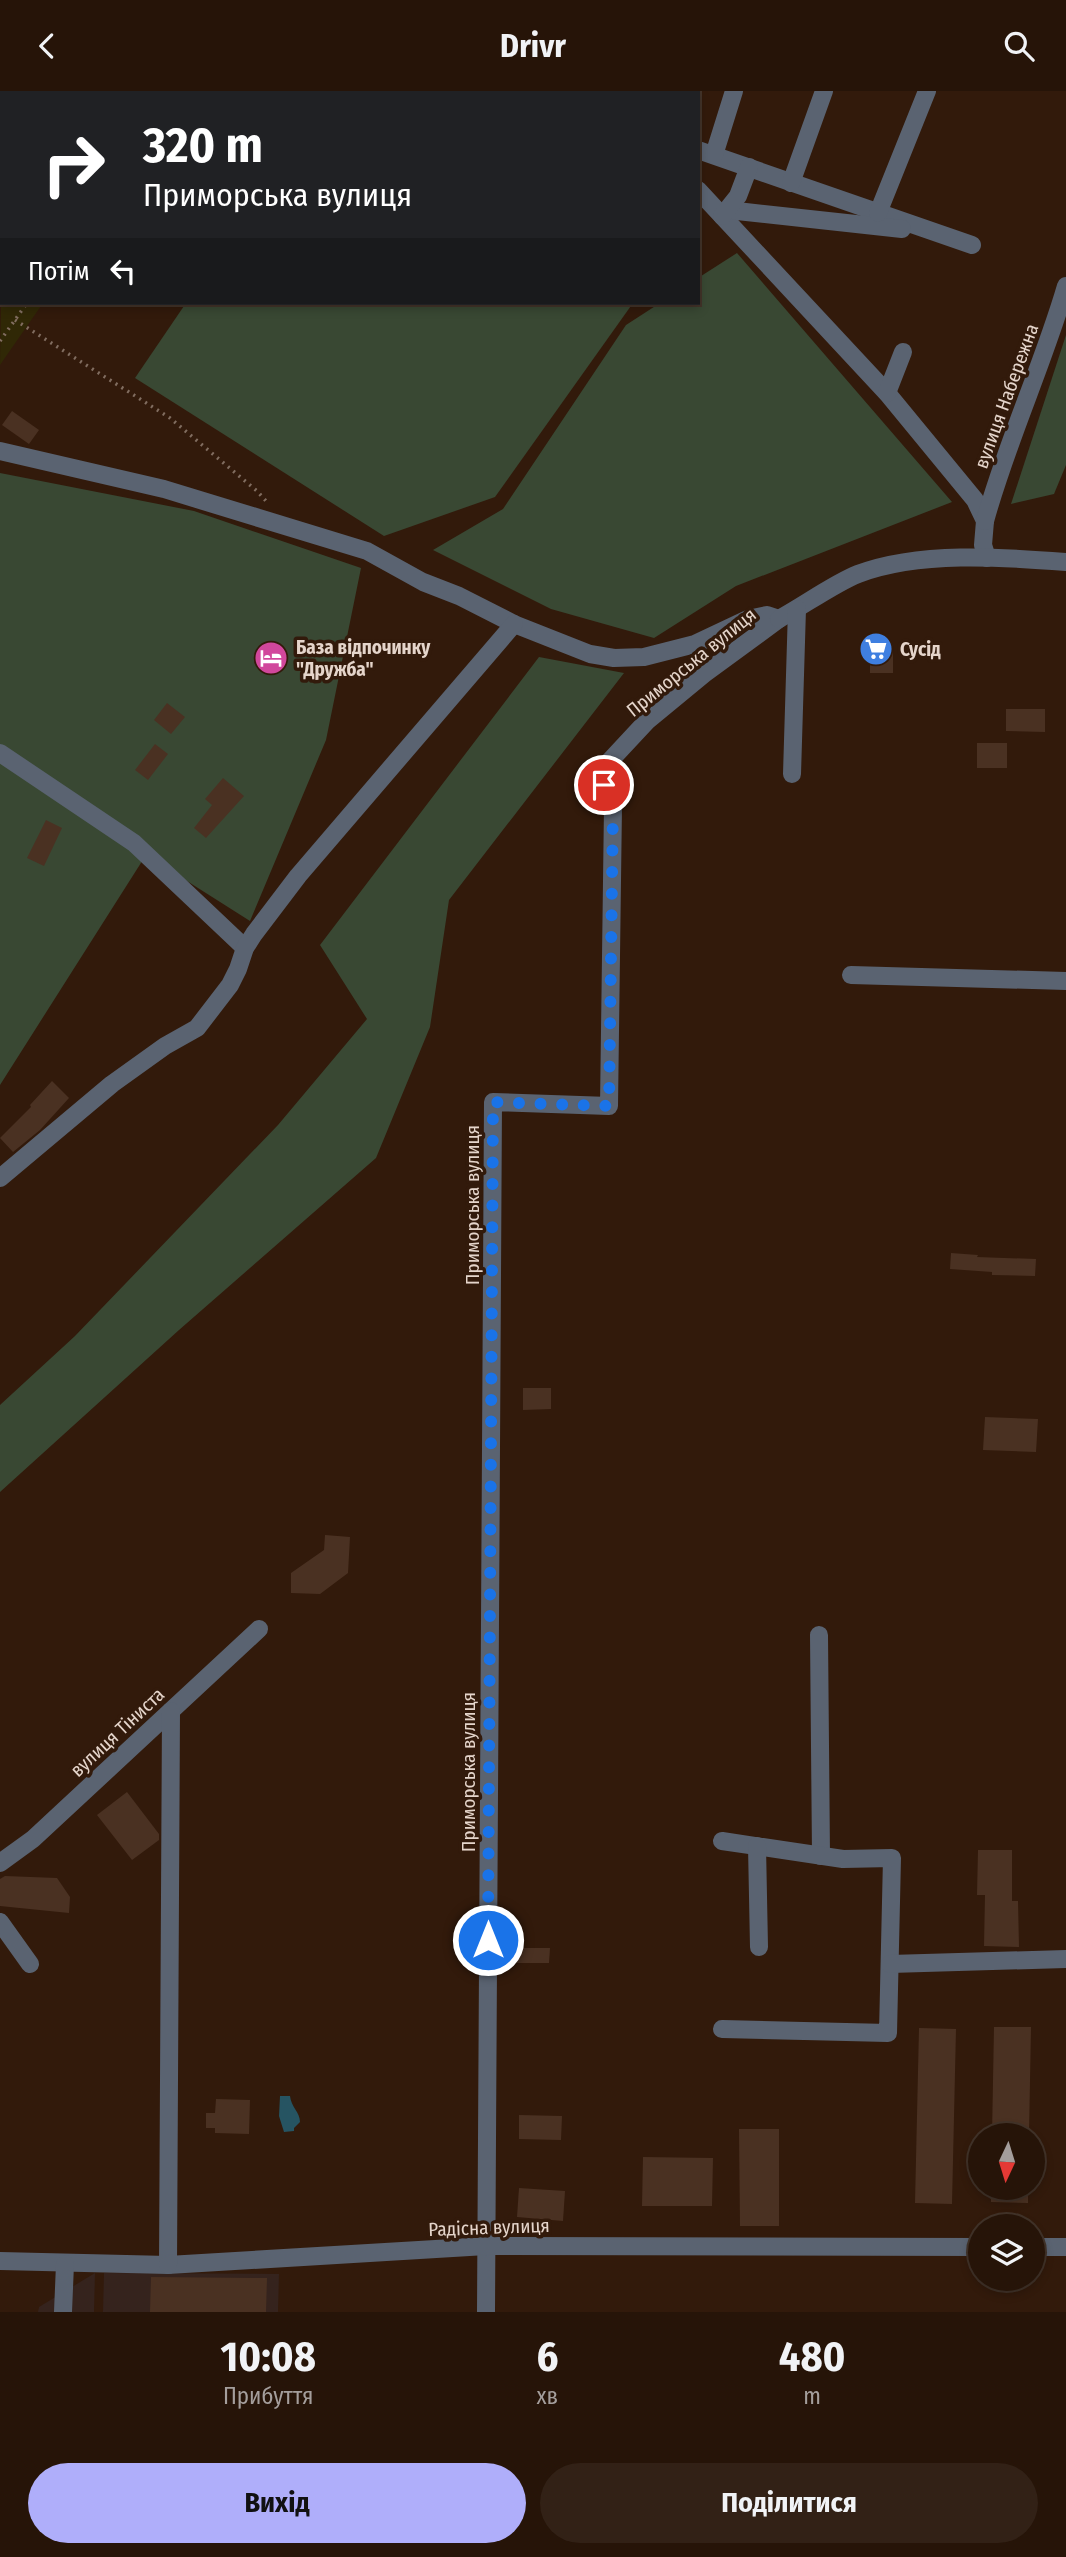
<!DOCTYPE html>
<html lang="uk">
<meta charset="utf-8">
<style>
body{margin:0;font-family:"Fira Sans Condensed",sans-serif;background:#322116;color:#f1f3f6;height:100vh;display:flex;flex-direction:column;font-size:26px;white-space:nowrap}
*{box-sizing:border-box;margin:0}
p{font-size:23px;color:#a49e9c}
.icon{flex:none;width:38px;height:38px;fill:none;stroke:currentColor;stroke-width:2;stroke-linecap:round;stroke-linejoin:round}
.map{position:relative;height:2221px;overflow:hidden}
.panel{display:flex;flex-direction:column;background:#261408;flex:1}
.panel>*{flex:none}
.guide{position:absolute;left:0px;top:0px;width:700px;height:214px;box-shadow:0 4px 10px #0003,0 0 0 2px #423329;background:#202124;color:#fff;overflow:hidden}
.needle{width:46px;rotate:184deg}
.buttons{position:absolute;left:968px;top:2032px;display:grid;gap:14px}
.buttons a{display:grid;place-items:center;width:77px;height:77px;border-radius:50%;background:#261408;box-shadow:0 4px 10px #0003,0 0 0 2px #423329;font-size:35px}
.pin{position:absolute;display:grid;place-items:center;width:60px;height:60px;color:#fff;margin:-30px;border:4px solid #fff;border-radius:50%;box-shadow:0 2px 7px #0007}
.me{position:absolute;width:77px;margin:-38px;rotate:0deg;stroke-linejoin:round;filter:drop-shadow(0 0 5px #0008)}
.turn{display:flex;align-items:center;gap:24px;height:147px;padding:0 28px;font-size:32px}
.turn .icon{width:91px;height:91px;stroke-width:2.5}
.turn b{display:block;font-size:49px;line-height:60px}
.then{display:flex;align-items:center;height:66px;padding:0 28px;background:#0003;gap:14px;font-size:26px}
.eta{display:flex;justify-content:space-evenly;align-items:center;height:119px;text-align:center}
.eta b{font-size:42px;font-weight:700;line-height:49px}
.action{display:flex;gap:14px;margin-top:auto;padding:14px 28px}
.action a{flex:1;height:80px;border-radius:42px;background:#afaefa;color:#111;font-size:28px;font-weight:700;line-height:80px;text-align:center}
.action a+a{background:#322116;color:#f1f3f6}
header{display:flex;justify-content:space-between;align-items:center;height:91px;padding:0 28px;background:#261408;font-size:32px;font-weight:700}
.map>svg:first-child{display:block}
.industrial{fill:#35231d}
.green{fill:#394833}
.sand{fill:#302806}
.water{fill:#265462}
.building{fill:#4a3122}
.lines{fill:none;stroke-linecap:round;stroke-linejoin:round}
.path{stroke:#816d60;stroke-width:3.5;stroke-dasharray:2 5;stroke-linecap:butt}
.minor{stroke:#5a6371;stroke-width:18}
.route{stroke:#1a73e8;stroke-width:12;stroke-dasharray:0 21.6}
.labels{text-anchor:middle;stroke-width:7;stroke-linejoin:round;paint-order:stroke}
.street-label{font-size:19px;fill:#e5d5cb;stroke:#321a0b}
.poi-label{font-size:19px;font-weight:bold;fill:#e5d5cb;stroke:#321a0b;text-anchor:start}
</style>
<header><svg class="icon" aria-label="back" viewBox="0 0 24 24"><path d="M15 5l-7 7 7 7"/></svg>Drivr<svg class="icon" aria-label="search" viewBox="0 0 24 24"><circle cx="10" cy="10" r="6"/><path d="M15 15l6 6"/></svg></header>
<div class="map">
<svg width="1066" height="2221" viewBox="0 0 1066 2221">
<rect width="100%" height="100%" fill="#321a0b"/>
<g class="industrial">
<polygon points="95,2182 94,2221 38,2221 39,2216"/>
<polygon points="104,2182 279,2183 278,2221 103,2221"/>
</g>
<g class="green">
<polygon points="737,162 952,411 736,495 654,547 551,518 433,459 503,418 626,234 660,212 698,212 698,187"/>
<polygon points="186,212 633,212 495,406 384,445 135,287"/>
<polygon points="1066,244 1066,374 1054,403 1011,413"/>
<polygon points="0,382 194,420 361,477 326,649 250,830 146,764 0,994"/>
<polygon points="539,566 624,582 449,809 430,936 376,1067 179,1239 0,1401 0,1314 75,1245 278,1034 367,928 320,854"/>
</g>
<polygon class="sand" points="2,155 2,212 43,212 0,274"/>
<path class="water" d="M280,2005H290C291,2016 300,2021 300,2031L294,2037V2040L284,2041L279,2025Z"/>
<g class="building">
<polygon points="12,320 39,339 29,353 2,334"/>
<rect x="870" y="554" width="23" height="28"/>
<polygon points="167,612 185,626 171,643 154,629"/>
<polygon points="1006,618 1045,618 1045,641 1006,640"/>
<rect x="977" y="652" width="30" height="25"/>
<polygon points="155,653 168,663 148,689 135,679"/>
<polygon points="223,687 244,705 206,747 194,737 212,714 205,708"/>
<polygon points="46,729 62,737 44,775 27,767"/>
<polygon points="52,990 69,1007 40,1039 13,1061 0,1047 31,1016 30,1014"/>
<polygon points="951,1162 978,1164 977,1166 1036,1168 1035,1185 992,1184 992,1181 950,1178"/>
<polygon points="523,1297 551,1297 551,1318 523,1319"/>
<polygon points="985,1326 1038,1328 1036,1361 983,1359"/>
<polygon points="325,1444 350,1446 348,1482 320,1503 291,1502 291,1482 324,1459"/>
<polygon points="127,1701 159,1743 159,1749 132,1769 97,1724"/>
<polygon points="978,1759 1012,1759 1012,1810 1018,1810 1019,1856 984,1855 985,1804 977,1804"/>
<polygon points="5,1785 57,1787 70,1806 69,1822 0,1815 0,1788"/>
<polygon points="510,1857 550,1857 549,1872 510,1872"/>
<polygon points="994,1936 1031,1936 1029,2044 992,2044"/>
<polygon points="919,1937 956,1938 952,2113 915,2112"/>
<polygon points="216,2008 250,2009 249,2043 215,2042 215,2037 206,2037 206,2022 215,2022"/>
<polygon points="519,2024 562,2025 561,2049 519,2048"/>
<polygon points="739,2038 779,2038 779,2135 740,2135"/>
<polygon points="643,2066 713,2067 712,2115 642,2115"/>
<polygon points="991,2096 1028,2096 1028,2112 991,2111"/>
<polygon points="519,2097 565,2100 563,2130 517,2126"/>
<polygon points="151,2186 267,2187 266,2221 150,2221"/>
</g>
<g class="lines">
<g class="path">
<polyline points="172,2 173,0"/>
<polyline points="15,229 170,327 257,400 266,410"/>
<polyline points="0,250 27,212"/>
</g>
<g class="minor">
<polyline points="558,0 561,2"/>
<polyline points="670,2 670,0"/>
<polyline points="698,59 972,154"/>
<polyline points="714,64 734,0"/>
<polyline points="791,92 824,0"/>
<polyline points="698,99 887,302 975,409 985,430 983,454 987,467"/>
<polyline points="728,119 902,138"/>
<polyline points="878,122 927,0"/>
<polyline points="722,125 738,105 749,76"/>
<polyline points="887,302 903,261"/>
<polyline points="0,360 164,398 367,460 423,491 459,505 514,533 590,563 614,567 644,566 695,553 748,528 767,524 779,528 704,583 647,630 607,673 604,693 613,715 609,1015 493,1011 486,2221"/>
<path d="M985,430C1007,350 1043,274 1066,195"/>
<path d="M779,528C803,515 835,492 858,483C919,460 1001,466 1066,471"/>
<polyline points="0,662 134,752 245,857"/>
<polyline points="792,683 797,518"/>
<polyline points="851,884 1066,890"/>
<polyline points="0,1087 112,993 165,955 197,937 230,894 238,878 245,857 254,843 298,785 514,533"/>
<polyline points="819,1544 821,1765"/>
<polyline points="722,1750 843,1768 892,1767 888,1942 722,1938"/>
<polyline points="757,1755 759,1856"/>
<polyline points="0,1772 33,1748 259,1538"/>
<polyline points="0,1831 30,1873"/>
<polyline points="890,1873 1066,1868"/>
<polyline points="1032,2156 1066,2156"/>
<polyline points="0,2170 168,2174 486,2155 980,2156"/>
<polyline points="168,2174 171,1620"/>
<polyline points="63,2221 65,2173"/>
</g>
</g>
<g class="lines">
<polyline class="route" points="488,1849 493,1011 609,1015 613,715 604,694"/>
</g>
<defs>
<symbol id="supermarket-disc" viewBox="-11 -11 22 22"><circle r="9.5" fill="#3f7fe0" stroke="#321a0b"/><path d="M-6-5.5h2.5l.6 2H6L4.5 2H-2.5L-4.4-4H-6ZM-1.5 3.2a1.3 1.3 0 1 0 .1 0ZM3 3.2a1.3 1.3 0 1 0 .1 0Z" fill="#fff"/></symbol>
<symbol id="hotel-disc" viewBox="-11 -11 22 22"><circle r="9.5" fill="#d1479c" stroke="#321a0b"/><path d="M-6-4.5h1.5V1H6V5H4.5V3h-9V5H-6ZM-4 0a1.8 1.8 0 1 1 3.6 0ZM.5 0V-2.5h3Q6-2.5 6 0Z" fill="#fff"/></symbol>
</defs>
<g fill-rule="evenodd">
<use href="#supermarket-disc" x="857" y="539" width="38" height="38"/>
<use href="#hotel-disc" x="252" y="548" width="38" height="38"/>
</g>
<g class="labels">
<g class="street-label">
<text transform="translate(1006 305) rotate(-70)" y="7">вулиця Набережна</text>
<text transform="translate(691 571) rotate(-39)" y="7">Приморська вулиця</text>
<text transform="translate(472 1114) rotate(-90)" y="7">Приморська вулиця</text>
<text transform="translate(117 1641) rotate(-43)" y="7">вулиця Тіниста</text>
<text transform="translate(468 1681) rotate(-90)" y="7">Приморська вулиця</text>
<text transform="translate(489 2136) rotate(-2)" y="7">Радісна вулиця</text>
</g>
<g class="poi-label">
<text x="296" y="563">База відпочинку<tspan x="296" dy="22">"Дружба"</tspan></text>
<text x="900" y="565">Сусід</text>
</g>
</g>
</svg>
<div class="buttons">
<a><svg class="needle" viewBox="-14 -14 28 28"><path d="M0-13l5 13h-10z" fill="#e53935"/><path d="M0 13l5-13h-10z" fill="#a49e9c"/></svg></a>
<a><svg class="icon" aria-label="layers" viewBox="0 0 24 24"><path d="M12 4l9 5-9 5-9-5zM3 14l9 5 9-5"/></svg></a>
</div>
<div class="pin" style="left:604px;top:694px;background:#d93025"><svg class="icon" aria-label="arrive" viewBox="0 0 24 24"><path d="M6 21V4h12l-3 4 3 4H6"/></svg></div>
<svg class="me" style="left:488px;top:1849px" viewBox="-20 -20 40 40"><circle r="17" fill="#1a73e8" stroke="#fff" stroke-width="3"/><path d="M0-11L8 9 0 5-8 9z" fill="#fff"/></svg>
<div class="guide">
<div class="turn"><svg class="icon" aria-label="right" viewBox="0 0 24 24"><path d="M7 20v-9h11M14 6l5 5-5 5"/></svg><div><b>320 m</b>Приморська вулиця</div></div>
<div class="then">Потім<svg class="icon" aria-label="left" viewBox="0 0 24 24"><path d="M17 20v-9H6M10 6l-5 5 5 5"/></svg></div>
</div>
</div>
<section class="panel">
<div class="eta">
<div><b>10:08</b><p>Прибуття</p></div>
<div><b>6</b><p>хв</p></div>
<div><b>480</b><p>m</p></div>
</div>
<div class="action"><a>Вихід</a><a>Поділитися</a></div>
</section>
